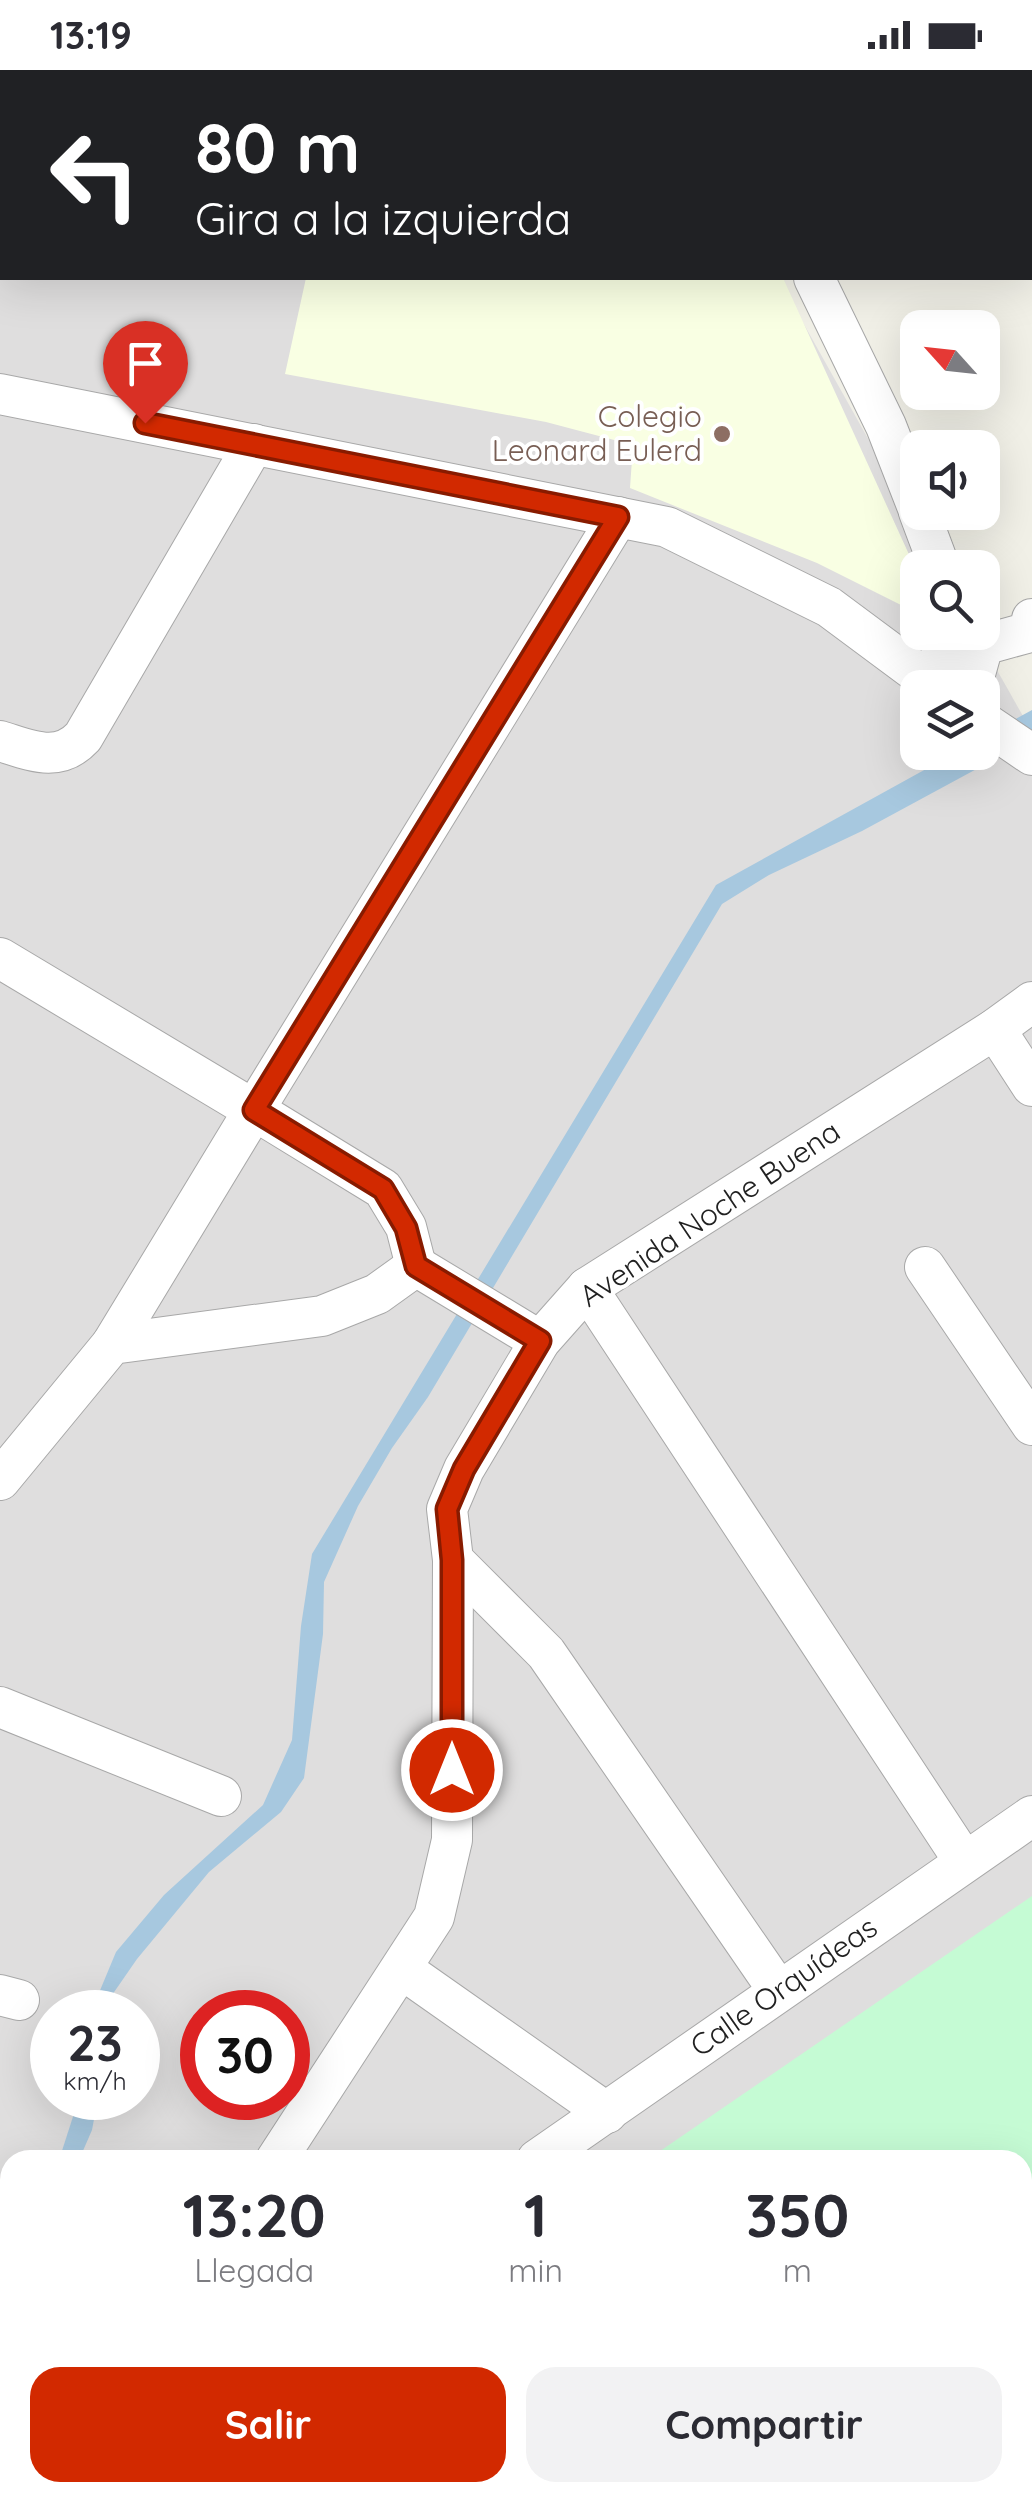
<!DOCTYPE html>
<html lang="es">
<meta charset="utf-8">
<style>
body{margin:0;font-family:Quicksand,sans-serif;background:#f2f2f3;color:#2b2b33;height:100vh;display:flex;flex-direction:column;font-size:38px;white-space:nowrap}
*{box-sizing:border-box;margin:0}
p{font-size:32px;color:#7c7c81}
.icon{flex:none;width:55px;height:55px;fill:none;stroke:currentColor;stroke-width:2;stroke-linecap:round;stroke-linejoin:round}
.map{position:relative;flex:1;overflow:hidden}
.sheet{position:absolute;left:0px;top:2080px;width:1032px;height:352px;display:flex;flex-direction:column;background:#fff;border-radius:30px 30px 0 0;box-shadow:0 10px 40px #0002}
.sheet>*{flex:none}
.guide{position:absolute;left:0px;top:0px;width:1032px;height:210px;box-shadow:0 10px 40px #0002;background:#202124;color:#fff;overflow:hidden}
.needle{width:65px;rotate:297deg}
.controls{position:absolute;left:900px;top:240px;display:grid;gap:20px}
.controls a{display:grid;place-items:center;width:100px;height:100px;border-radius:20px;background:#fff;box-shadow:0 10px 40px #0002;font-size:50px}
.speed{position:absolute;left:30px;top:1920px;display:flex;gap:20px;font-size:50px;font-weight:700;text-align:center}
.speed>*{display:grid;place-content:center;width:130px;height:130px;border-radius:50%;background:#fff;box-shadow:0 10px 40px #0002;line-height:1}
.speed small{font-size:25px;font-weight:400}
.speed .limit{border:15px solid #d22;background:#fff;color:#111}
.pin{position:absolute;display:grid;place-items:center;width:85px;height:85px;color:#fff;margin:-102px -42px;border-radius:50% 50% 50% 0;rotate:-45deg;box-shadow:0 0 10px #0007}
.pin .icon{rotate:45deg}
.me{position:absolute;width:110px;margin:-55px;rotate:0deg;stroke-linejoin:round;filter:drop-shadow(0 0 8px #0008)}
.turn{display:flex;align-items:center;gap:35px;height:210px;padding:0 30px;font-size:45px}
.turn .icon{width:130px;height:130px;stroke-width:2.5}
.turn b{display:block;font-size:70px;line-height:85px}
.eta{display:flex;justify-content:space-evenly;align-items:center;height:170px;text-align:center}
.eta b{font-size:60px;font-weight:800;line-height:70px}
.cta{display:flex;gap:20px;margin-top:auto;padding:20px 30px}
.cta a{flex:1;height:115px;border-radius:30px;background:#d22900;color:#fff;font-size:40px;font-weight:800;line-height:115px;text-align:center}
.cta a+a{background:#f2f2f3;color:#2b2b33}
.status{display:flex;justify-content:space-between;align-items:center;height:70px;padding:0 50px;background:#fff;direction:ltr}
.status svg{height:28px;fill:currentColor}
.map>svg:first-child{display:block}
.residential{fill:#dfdede;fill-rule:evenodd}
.education{fill:#f9ffe3}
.park{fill:#c5fbd4}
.water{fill:#a7c8df}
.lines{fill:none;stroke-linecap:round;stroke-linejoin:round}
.street-casing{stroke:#a8a8a8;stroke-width:42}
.street{stroke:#fff;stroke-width:40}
.route-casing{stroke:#881b00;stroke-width:25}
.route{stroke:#d22900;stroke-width:18}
.education-dot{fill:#8d6e63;stroke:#fff;stroke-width:4}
.labels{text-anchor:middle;stroke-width:8;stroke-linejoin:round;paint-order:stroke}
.education-label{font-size:30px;fill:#785e54;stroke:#fff;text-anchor:end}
.street-label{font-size:30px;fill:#212121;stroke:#fff}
</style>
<div class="status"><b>13:19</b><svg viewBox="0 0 49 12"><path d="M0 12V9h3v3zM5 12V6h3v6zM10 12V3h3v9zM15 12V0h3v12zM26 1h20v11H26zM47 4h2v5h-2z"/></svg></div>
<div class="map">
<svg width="1032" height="2431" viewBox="0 0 1032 2431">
<rect width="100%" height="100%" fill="#f1f0e7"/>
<path class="residential" d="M0,0H662L664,2H2V208H778L940,497L918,498V562L976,563L1032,662V2431H0ZM918,618H982V682H918ZM52,1942H138V2028H52ZM202,1942H288V2028H202ZM10,2090H1022V2422H10Z"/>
<g class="education">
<polygon points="353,0 688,0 689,2 352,2"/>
<polygon points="306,208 783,208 917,502 917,543 817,493 630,418 633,375 546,352 285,304"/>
</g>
<polygon class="park" points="1032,1826 1032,2431 240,2431 230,2423 1022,2422 1022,2090 647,2090"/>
<g class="water">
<polygon points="1032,640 1032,669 862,761 769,805 722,834 428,1327 392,1378 358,1436 324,1512 323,1564 304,1708 281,1742 209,1802 137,1889 110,1928 108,1942 91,1942 116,1882 164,1825 263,1735 292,1670 301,1556 312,1484 716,815 955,683 982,682 983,667"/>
<polygon points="79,2028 98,2028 92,2060 79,2090 59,2090"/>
<polygon points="10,2153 10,2200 0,2209 0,2165"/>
</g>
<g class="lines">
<defs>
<g id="street">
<polyline points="713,0 714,2"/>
<polyline points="814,208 886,356 918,438"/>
<polyline points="0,324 667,457 829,537 938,618"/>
<polyline points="919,442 940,498"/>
<polyline points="940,618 942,562"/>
<polyline points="971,618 983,575 1030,562 1032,549"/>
<polyline points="982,651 1032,685"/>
<path d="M0,671C30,680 58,694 83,667L254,374"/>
<polyline points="0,888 254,1040 112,1274"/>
<polyline points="995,959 1032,1016"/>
<polyline points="416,1196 406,1157 383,1119 254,1040 618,447"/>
<polyline points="925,1197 1032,1355"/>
<polyline points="587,1218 964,1791"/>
<polyline points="0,1410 112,1274 322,1246 377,1224 416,1196 540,1271"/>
<polyline points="453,1490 546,1583 778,1920"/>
<polyline points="0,1637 221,1726"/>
<polyline points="402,1899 607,2043"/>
<polyline points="0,1925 19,1930"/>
<polyline points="276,2090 434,1847 452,1770 453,1490 447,1439 464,1399 540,1271 587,1218 995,959 1032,932"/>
<polyline points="537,2090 1032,1746"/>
<polyline points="125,2431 134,2422"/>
</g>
</defs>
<use href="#street" class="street-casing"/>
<use href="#street" class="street"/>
</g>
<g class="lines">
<defs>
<polyline id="route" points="145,353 618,447 254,1040 383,1119 406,1158 416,1196 540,1271 464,1399 447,1439 452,1490 452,1700"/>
</defs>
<use href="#route" class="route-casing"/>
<use href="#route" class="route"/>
</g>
<circle class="education-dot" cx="722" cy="364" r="10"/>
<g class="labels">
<g class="education-label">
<text x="702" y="357">Colegio<tspan x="702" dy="34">Leonard Eulerd</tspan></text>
</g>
<g class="street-label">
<text transform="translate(710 1144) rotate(-34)" y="10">Avenida Noche Buena</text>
<text transform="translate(784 1917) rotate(-35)" y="10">Calle Orquídeas</text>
</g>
</g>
</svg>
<div class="controls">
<a><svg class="needle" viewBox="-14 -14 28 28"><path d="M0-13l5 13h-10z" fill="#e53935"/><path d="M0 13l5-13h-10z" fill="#7c7c81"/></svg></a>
<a><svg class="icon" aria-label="sound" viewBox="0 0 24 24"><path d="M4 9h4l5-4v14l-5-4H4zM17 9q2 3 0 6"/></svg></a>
<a><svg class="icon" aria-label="search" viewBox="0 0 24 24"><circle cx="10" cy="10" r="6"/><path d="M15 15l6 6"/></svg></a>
<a><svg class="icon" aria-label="layers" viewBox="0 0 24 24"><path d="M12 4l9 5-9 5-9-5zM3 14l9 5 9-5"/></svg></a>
</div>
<div class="speed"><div>23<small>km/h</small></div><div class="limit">30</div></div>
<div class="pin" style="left:145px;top:353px;background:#d93025"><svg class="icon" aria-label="arrive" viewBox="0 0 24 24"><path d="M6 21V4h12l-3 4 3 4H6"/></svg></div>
<svg class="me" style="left:452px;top:1700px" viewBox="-20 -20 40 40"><circle r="17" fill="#d22900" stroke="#fff" stroke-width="3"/><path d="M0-11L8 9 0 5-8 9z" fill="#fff"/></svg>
<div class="guide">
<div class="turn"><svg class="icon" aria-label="left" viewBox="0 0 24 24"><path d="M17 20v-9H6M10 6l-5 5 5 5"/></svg><div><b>80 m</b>Gira a la izquierda</div></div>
</div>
<section class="sheet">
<div class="eta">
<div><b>13:20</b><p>Llegada</p></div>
<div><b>1</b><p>min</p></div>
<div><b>350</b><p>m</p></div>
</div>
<div class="cta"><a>Salir</a><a>Compartir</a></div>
</section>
</div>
